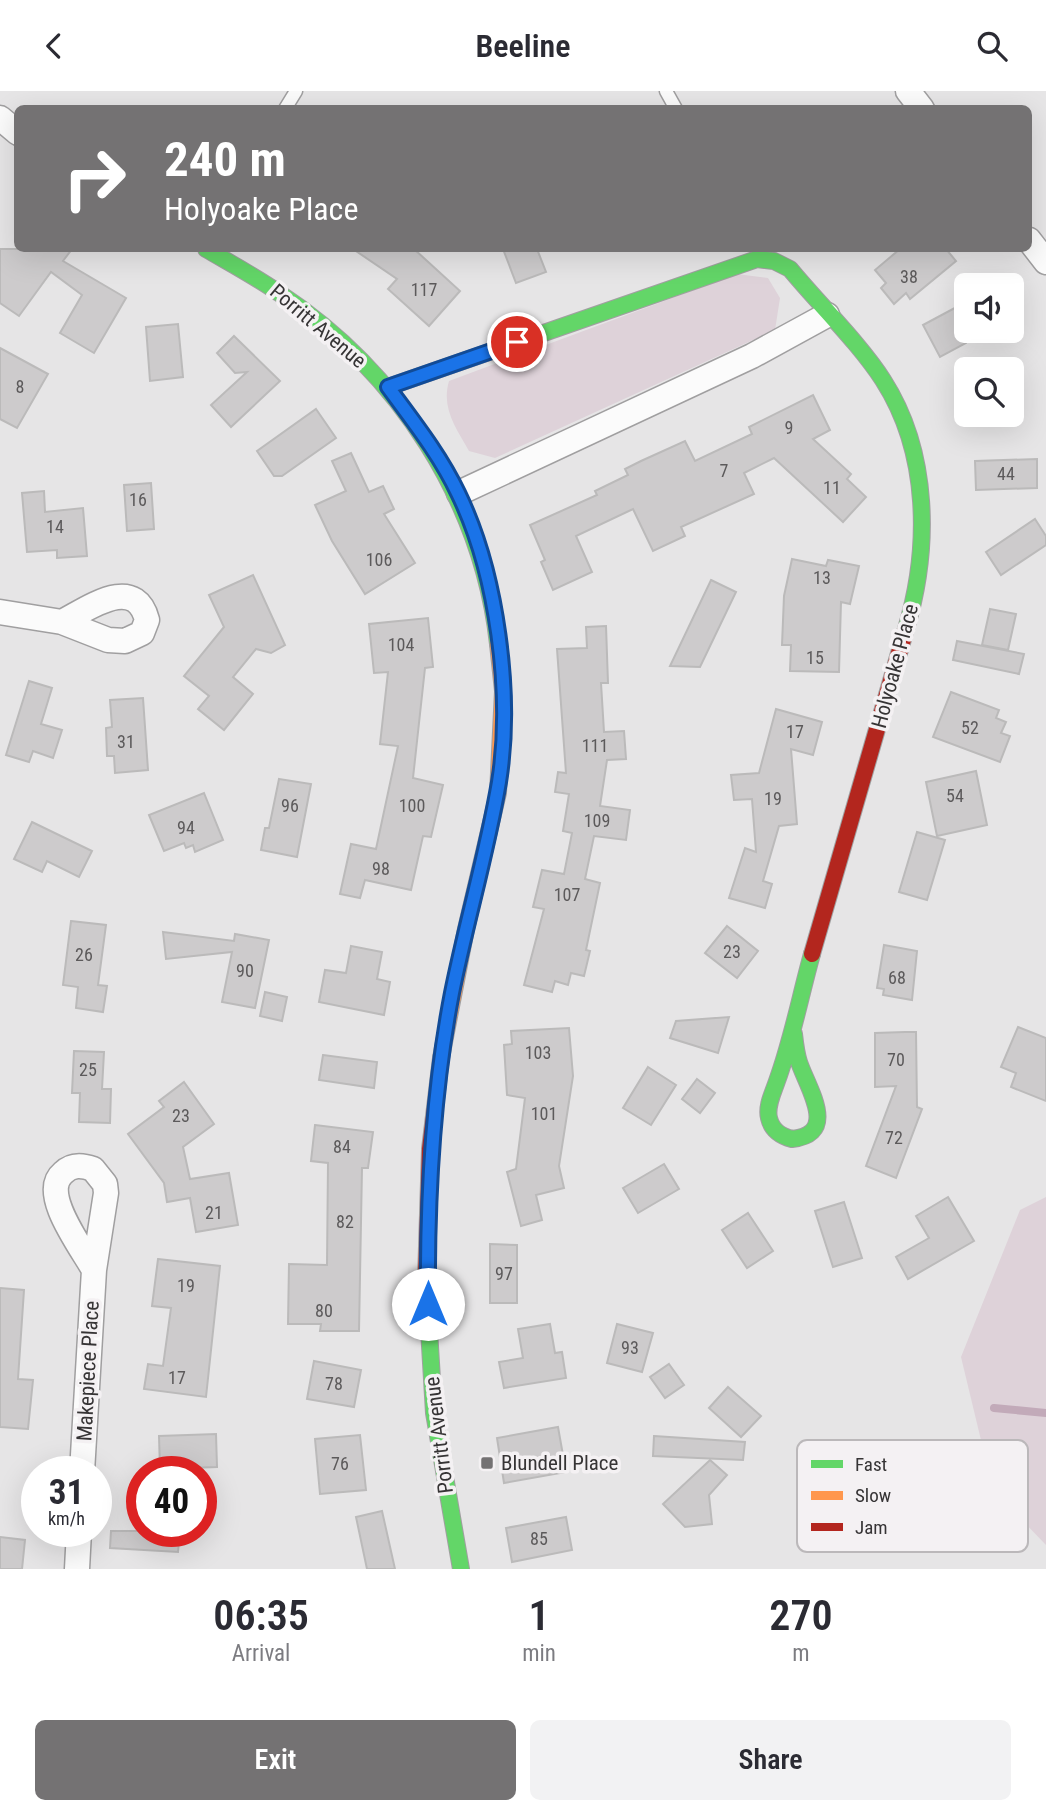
<!DOCTYPE html>
<style>
body{margin:0;font-family:"Roboto Condensed",sans-serif;background:#f2f2f3;color:#2b2b33;height:100vh;display:flex;flex-direction:column;font-size:26px;white-space:nowrap}
*{box-sizing:border-box;margin:0}
p{font-size:23px;color:#7c7c81}
.icon{flex:none;width:38px;height:38px;fill:none;stroke:currentColor;stroke-width:2;stroke-linecap:round;stroke-linejoin:round}
.map{position:relative;height:1478px;overflow:hidden}
.side{display:flex;flex-direction:column;background:#fff;flex:1}
.side>*{flex:none}
.top-card{position:absolute;left:14px;top:14px;width:1018px;height:147px;border-radius:10px;box-shadow:0 7px 28px #0002;background:#747273;color:#fff;overflow:hidden}
.fabs{position:absolute;left:954px;top:182px;display:grid;gap:14px}
.fabs a{display:grid;place-items:center;width:70px;height:70px;border-radius:10px;background:#fff;box-shadow:0 7px 28px #0002;font-size:35px}
.speed{position:absolute;left:21px;top:1365px;display:flex;gap:14px;font-size:35px;font-weight:700;text-align:center}
.speed>*{display:grid;place-content:center;width:91px;height:91px;border-radius:50%;background:#fff;box-shadow:0 7px 28px #0002;line-height:1}
.speed small{font-size:18px;font-weight:400}
.speed .limit{border:10px solid #d22;background:#fff;color:#111}
.pin{position:absolute;display:grid;place-items:center;width:60px;height:60px;color:#fff;margin:-30px;border:4px solid #fff;border-radius:50%;box-shadow:0 2px 7px #0007}
.me{position:absolute;width:77px;margin:-38px;rotate:0deg;stroke-linejoin:round;filter:drop-shadow(0 0 5px #0008)}
.turn{display:flex;align-items:center;gap:24px;height:147px;padding:0 35px;font-size:32px}
.turn .icon{width:91px;height:91px;stroke-width:2.5}
.turn b{display:block;font-size:49px;line-height:60px}
.eta{display:flex;justify-content:space-evenly;align-items:center;height:119px;text-align:center}
.eta b{font-size:42px;font-weight:600;line-height:49px}
.primary-button{display:flex;gap:14px;margin-top:auto;padding:14px 35px}
.primary-button a{flex:1;height:80px;border-radius:10px;background:#747273;color:#fff;font-size:28px;font-weight:600;line-height:80px;text-align:center}
.primary-button a+a{background:#f2f2f3;color:#2b2b33}
header{display:flex;justify-content:space-between;align-items:center;height:91px;padding:0 35px;background:#fff;font-size:32px;font-weight:600}
.map>svg:first-child{display:block}
.green{fill:#ded2d9}
.lines{fill:none;stroke-linecap:round;stroke-linejoin:round}
.stream{stroke:#c2aab9;stroke-width:8}
.building{fill:#cdcbcc;stroke:#bbbaba;stroke-width:2}
.lane-casing{stroke:#a09fa0;stroke-width:15}
.street-casing{stroke:#a09fa0;stroke-width:27}
.fast-casing{stroke:#a09fa0;stroke-width:18}
.slow-casing{stroke:#a09fa0;stroke-width:18}
.jam-casing{stroke:#a09fa0;stroke-width:18}
.lane{stroke:#fbfbfb;stroke-width:12}
.street{stroke:#fbfbfb;stroke-width:24}
.fast{stroke:#63d668;stroke-width:16}
.slow{stroke:#ff974d;stroke-width:16}
.jam{stroke:#b3261e;stroke-width:16}
.route-casing{stroke:#114b97;stroke-width:18}
.route{stroke:#1a73e8;stroke-width:12}
.poi-dot{fill:#747273;stroke:#f4f1f3;stroke-width:2.5}
.labels{text-anchor:middle;stroke-width:7;stroke-linejoin:round;paint-order:stroke}
.number-label{font-size:18px;fill:#5c5a5b}
.street-label{font-size:21px;fill:#363435;stroke:#f4f1f3}
.poi-label{font-size:21px;fill:#363435;stroke:#f4f1f3;text-anchor:start}
.key{fill:#f4f1f3;stroke:#bbb8ba;stroke-width:2}
.key-label{font-size:19px;fill:#363435}
</style>
<header><svg class="icon" aria-label="back" viewBox="0 0 24 24"><path d="M15 5l-7 7 7 7"/></svg>Beeline<svg class="icon" aria-label="search" viewBox="0 0 24 24"><circle cx="10" cy="10" r="6"/><path d="M15 15l6 6"/></svg></header>
<div class="map">
<svg width="1046" height="1478" viewBox="0 0 1046 1478">
<rect width="100%" height="100%" fill="#e6e5e6"/>
<g class="green">
<path d="M737,183L768,187L780,207L775,239L495,367L469,360C456,337 441,317 449,290Z"/>
<polygon points="1046,1106 1046,1454 993,1399 961,1266 1020,1119"/>
</g>
<g class="lines">
<polyline class="stream" points="994,1317 1046,1322"/>
</g>
<g class="building">
<polygon points="0,158 72,158 63,170 126,207 94,262 60,242 82,204 51,181 19,225 0,212"/>
<polygon points="353,158 414,158 460,200 429,235 388,198 397,188"/>
<polygon points="503,158 537,158 546,181 516,192"/>
<polygon points="900,158 946,158 956,170 910,208 906,202 894,213 881,197 886,192 875,179"/>
<polygon points="966,211 966,252 940,266 923,234"/>
<polygon points="178,233 183,286 150,290 146,236"/>
<polygon points="234,245 280,290 231,336 211,314 247,281 235,282 217,262"/>
<polygon points="0,257 48,283 17,337 0,328"/>
<polygon points="813,304 830,339 813,348 851,383 847,388 866,406 843,431 774,367 744,382 754,403 681,436 685,445 653,460 633,418 576,445 592,481 553,499 541,471 545,469 530,434 597,404 595,400 628,384 625,378 641,370 685,350 695,370 752,343 749,336"/>
<polygon points="316,318 336,347 282,385 274,385 257,360"/>
<polygon points="351,362 369,401 383,395 394,418 384,423 415,472 365,503 332,450 315,414 346,400 332,370"/>
<polygon points="1037,368 1037,397 976,399 975,370"/>
<polygon points="151,392 154,438 127,440 124,394"/>
<polygon points="44,400 45,421 83,417 87,465 57,467 57,459 27,461 22,402"/>
<polygon points="1035,428 1046,445 1046,454 1001,484 986,461"/>
<polygon points="792,468 826,475 828,469 859,475 850,513 841,511 839,581 790,580 791,554 782,554 784,505"/>
<polygon points="253,484 285,554 271,562 256,558 233,586 253,603 224,639 198,618 209,605 184,585 224,536 209,504"/>
<polygon points="711,489 736,501 700,576 670,575"/>
<polygon points="990,518 1016,523 1008,559 982,554"/>
<polygon points="428,527 433,576 425,577 413,687 443,694 431,746 423,745 411,799 365,789 360,807 340,803 351,753 376,758 398,655 380,653 388,581 374,582 369,533"/>
<polygon points="606,535 608,592 601,592 604,641 624,640 626,668 607,669 600,715 630,719 626,749 594,745 585,788 600,792 586,859 590,860 584,885 571,882 568,894 555,890 552,901 524,894 544,818 533,816 542,779 564,783 572,742 563,740 569,703 555,701 558,681 566,682 557,558 587,557 586,536"/>
<polygon points="957,550 1024,563 1019,583 953,569"/>
<polygon points="29,590 52,597 41,633 62,639 53,667 33,660 29,671 6,664"/>
<polygon points="951,601 999,619 996,627 1006,631 1001,642 1010,645 1000,671 933,646"/>
<polygon points="143,607 148,679 115,682 114,665 107,665 106,637 112,636 110,609"/>
<polygon points="776,618 822,631 813,664 791,658 797,733 779,735 763,790 772,793 765,817 729,807 745,757 756,761 752,708 734,709 731,684 759,682"/>
<polygon points="976,680 987,734 937,745 926,691"/>
<polygon points="279,688 311,693 297,766 261,759 265,737 269,737"/>
<polygon points="204,702 223,749 195,761 193,754 186,757 184,752 164,760 149,724"/>
<polygon points="32,731 92,760 79,786 47,770 42,781 14,768"/>
<polygon points="917,741 945,749 927,809 899,801"/>
<polygon points="71,830 106,834 98,894 107,895 103,921 76,917 78,896 63,894"/>
<polygon points="727,835 758,860 737,887 705,862"/>
<polygon points="163,841 234,850 235,843 269,849 255,917 222,911 232,861 166,868"/>
<polygon points="884,854 917,860 912,909 883,904 884,898 877,897"/>
<polygon points="351,855 382,861 377,888 390,891 384,924 319,911 325,879 346,882"/>
<polygon points="265,901 287,906 282,930 260,925"/>
<polygon points="729,926 718,962 670,947 676,930"/>
<polygon points="1018,936 1046,947 1046,1010 1011,996 1016,982 1001,976"/>
<polygon points="569,937 573,985 559,1075 564,1097 536,1104 542,1129 521,1135 507,1081 516,1078 525,1007 507,1004 504,954 512,953 511,940"/>
<polygon points="905,941 916,941 917,1016 922,1018 896,1087 866,1075 896,995 875,996 875,942"/>
<polygon points="74,960 104,961 102,998 111,998 110,1032 79,1031 80,1002 72,1002"/>
<polygon points="323,964 377,971 374,997 319,989"/>
<polygon points="648,976 676,994 651,1034 623,1017"/>
<polygon points="697,988 715,1002 700,1022 682,1008"/>
<polygon points="184,991 214,1033 183,1056 190,1088 229,1082 238,1134 196,1141 190,1107 167,1111 164,1092 128,1043 164,1016 159,1010"/>
<polygon points="315,1034 373,1041 368,1077 362,1077 359,1240 320,1240 321,1233 288,1233 289,1173 327,1174 328,1072 311,1070"/>
<polygon points="664,1073 679,1098 638,1122 623,1097"/>
<polygon points="948,1106 974,1150 908,1188 896,1166 929,1147 916,1125"/>
<polygon points="844,1111 862,1167 833,1176 815,1120"/>
<polygon points="748,1122 773,1160 747,1177 722,1139"/>
<polygon points="490,1153 517,1154 517,1212 490,1212"/>
<polygon points="158,1168 220,1175 206,1306 144,1298 148,1273 163,1275 171,1217 152,1215"/>
<polygon points="0,1197 24,1199 18,1288 33,1289 28,1338 0,1336"/>
<polygon points="550,1233 555,1262 562,1261 566,1287 504,1297 499,1271 523,1267 518,1238"/>
<polygon points="617,1233 653,1242 642,1281 607,1272"/>
<polygon points="314,1270 361,1279 354,1316 307,1308"/>
<polygon points="669,1273 684,1294 665,1307 650,1286"/>
<polygon points="728,1296 761,1325 741,1346 709,1317"/>
<polygon points="558,1336 566,1381 504,1392 497,1347"/>
<polygon points="216,1343 217,1376 160,1378 159,1345"/>
<polygon points="360,1344 366,1399 320,1403 315,1348"/>
<polygon points="654,1345 745,1351 743,1369 653,1365"/>
<polygon points="710,1369 727,1384 709,1404 712,1433 685,1436 663,1413"/>
<polygon points="382,1420 395,1478 367,1478 356,1426"/>
<polygon points="566,1426 572,1459 512,1471 506,1437"/>
<polygon points="111,1440 180,1440 178,1461 110,1457"/>
<polygon points="0,1446 25,1449 22,1478 0,1478"/>
</g>
<g class="lines">
<defs>
<g id="lane">
<polyline points="666,0 676,18"/>
<polyline points="285,18 296,0"/>
</g>
<g id="street">
<polyline points="908,0 922,18"/>
<polyline points="0,27 18,42"/>
<polyline points="1029,149 1046,171"/>
<polyline points="459,402 752,265 827,224"/>
<path d="M0,521L62,531L108,549L125,550L142,542L147,529C135,483 89,517 62,531"/>
<path d="M82,1381L94,1179L106,1102L105,1093L93,1078C82,1074 72,1073 63,1082C39,1102 82,1157 94,1179"/>
<polyline points="77,1478 79,1440"/>
</g>
<g id="fast">
<path d="M206,158C230,172 256,186 279,202C399,281 482,410 498,553"/>
<path d="M388,296L757,168L774,170L790,178C818,212 860,253 883,289C930,362 930,458 906,538"/>
<path d="M794,943C795,952 796,962 799,971C807,996 840,1043 792,1048C781,1045 772,1040 769,1027C766,1015 773,1002 777,990C792,949 800,906 812,863"/>
<polyline points="426,1188 434,1322 461,1478"/>
</g>
<polyline id="slow" points="441,967 466,838 498,702 503,600 498,553"/>
<g id="jam">
<polyline points="812,863 906,538"/>
<polyline points="426,1188 430,1058 441,967"/>
</g>
</defs>
<use href="#lane" class="lane-casing"/>
<use href="#street" class="street-casing"/>
<use href="#fast" class="fast-casing"/>
<use href="#slow" class="slow-casing"/>
<use href="#jam" class="jam-casing"/>
<use href="#lane" class="lane"/>
<use href="#street" class="street"/>
<use href="#fast" class="fast"/>
<use href="#slow" class="slow"/>
<use href="#jam" class="jam"/>
</g>
<g class="lines">
<defs>
<path id="route" d="M428,1213C427,1108 432,1005 452,902C466,832 487,762 499,691C513,603 497,482 458,402C440,364 413,330 388,296L517,251"/>
</defs>
<use href="#route" class="route-casing"/>
<use href="#route" class="route"/>
</g>
<rect class="poi-dot" x="480" y="1365" width="14" height="14" rx="3.5"/>
<g class="labels">
<g class="number-label">
<text x="909" y="192">38</text>
<text x="424" y="205">117</text>
<text x="20" y="302">8</text>
<text x="789" y="343">9</text>
<text x="724" y="386">7</text>
<text x="1006" y="389">44</text>
<text x="832" y="403">11</text>
<text x="138" y="415">16</text>
<text x="55" y="442">14</text>
<text x="379" y="475">106</text>
<text x="822" y="493">13</text>
<text x="401" y="560">104</text>
<text x="815" y="573">15</text>
<text x="970" y="643">52</text>
<text x="795" y="647">17</text>
<text x="126" y="657">31</text>
<text x="595" y="661">111</text>
<text x="955" y="711">54</text>
<text x="773" y="714">19</text>
<text x="290" y="721">96</text>
<text x="412" y="721">100</text>
<text x="597" y="736">109</text>
<text x="186" y="743">94</text>
<text x="381" y="784">98</text>
<text x="567" y="810">107</text>
<text x="732" y="867">23</text>
<text x="84" y="870">26</text>
<text x="245" y="886">90</text>
<text x="897" y="893">68</text>
<text x="538" y="968">103</text>
<text x="896" y="975">70</text>
<text x="88" y="985">25</text>
<text x="544" y="1029">101</text>
<text x="181" y="1031">23</text>
<text x="894" y="1053">72</text>
<text x="342" y="1062">84</text>
<text x="214" y="1128">21</text>
<text x="345" y="1137">82</text>
<text x="504" y="1189">97</text>
<text x="186" y="1201">19</text>
<text x="324" y="1226">80</text>
<text x="630" y="1263">93</text>
<text x="177" y="1293">17</text>
<text x="334" y="1299">78</text>
<text x="340" y="1379">76</text>
<text x="539" y="1454">85</text>
</g>
<g class="street-label">
<text transform="translate(318 235) rotate(40)" y="7">Porritt Avenue</text>
<text transform="translate(895 575) rotate(-75)" y="7">Holyoake Place</text>
<text transform="translate(88 1280) rotate(-87)" y="7">Makepiece Place</text>
<text transform="translate(439 1344) rotate(-97)" y="7">Porritt Avenue</text>
</g>
<g class="poi-label">
<text x="501" y="1379">Blundell Place</text>
</g>
</g>
<rect x="797" y="1349" width="231" height="112" rx="10" class="key"/>
<rect x="811" y="1369" width="32" height="8" fill="#63d668"/>
<rect x="811" y="1400" width="32" height="9" fill="#ff974d"/>
<rect x="811" y="1432" width="32" height="8" fill="#b3261e"/>
<g class="key-label">
<text x="855" y="1380">Fast</text>
<text x="855" y="1411">Slow</text>
<text x="855" y="1443">Jam</text>
</g>
</svg>
<div class="fabs">
<a><svg class="icon" aria-label="sound" viewBox="0 0 24 24"><path d="M4 9h4l5-4v14l-5-4H4zM17 9q2 3 0 6"/></svg></a>
<a><svg class="icon" aria-label="search" viewBox="0 0 24 24"><circle cx="10" cy="10" r="6"/><path d="M15 15l6 6"/></svg></a>
</div>
<div class="speed"><div>31<small>km/h</small></div><div class="limit">40</div></div>
<div class="pin" style="left:517px;top:251px;background:#d93025"><svg class="icon" aria-label="arrive" viewBox="0 0 24 24"><path d="M6 21V4h12l-3 4 3 4H6"/></svg></div>
<svg class="me" style="left:428px;top:1213px" viewBox="-20 -20 40 40"><circle r="19" fill="#fff"/><path d="M0-13L10 11 0 6-10 11z" fill="#1a73e8"/></svg>
<div class="top-card">
<div class="turn"><svg class="icon" aria-label="right" viewBox="0 0 24 24"><path d="M7 20v-9h11M14 6l5 5-5 5"/></svg><div><b>240 m</b>Holyoake Place</div></div>
</div>
</div>
<section class="side">
<div class="eta">
<div><b>06:35</b><p>Arrival</p></div>
<div><b>1</b><p>min</p></div>
<div><b>270</b><p>m</p></div>
</div>
<div class="primary-button"><a>Exit</a><a>Share</a></div>
</section>
